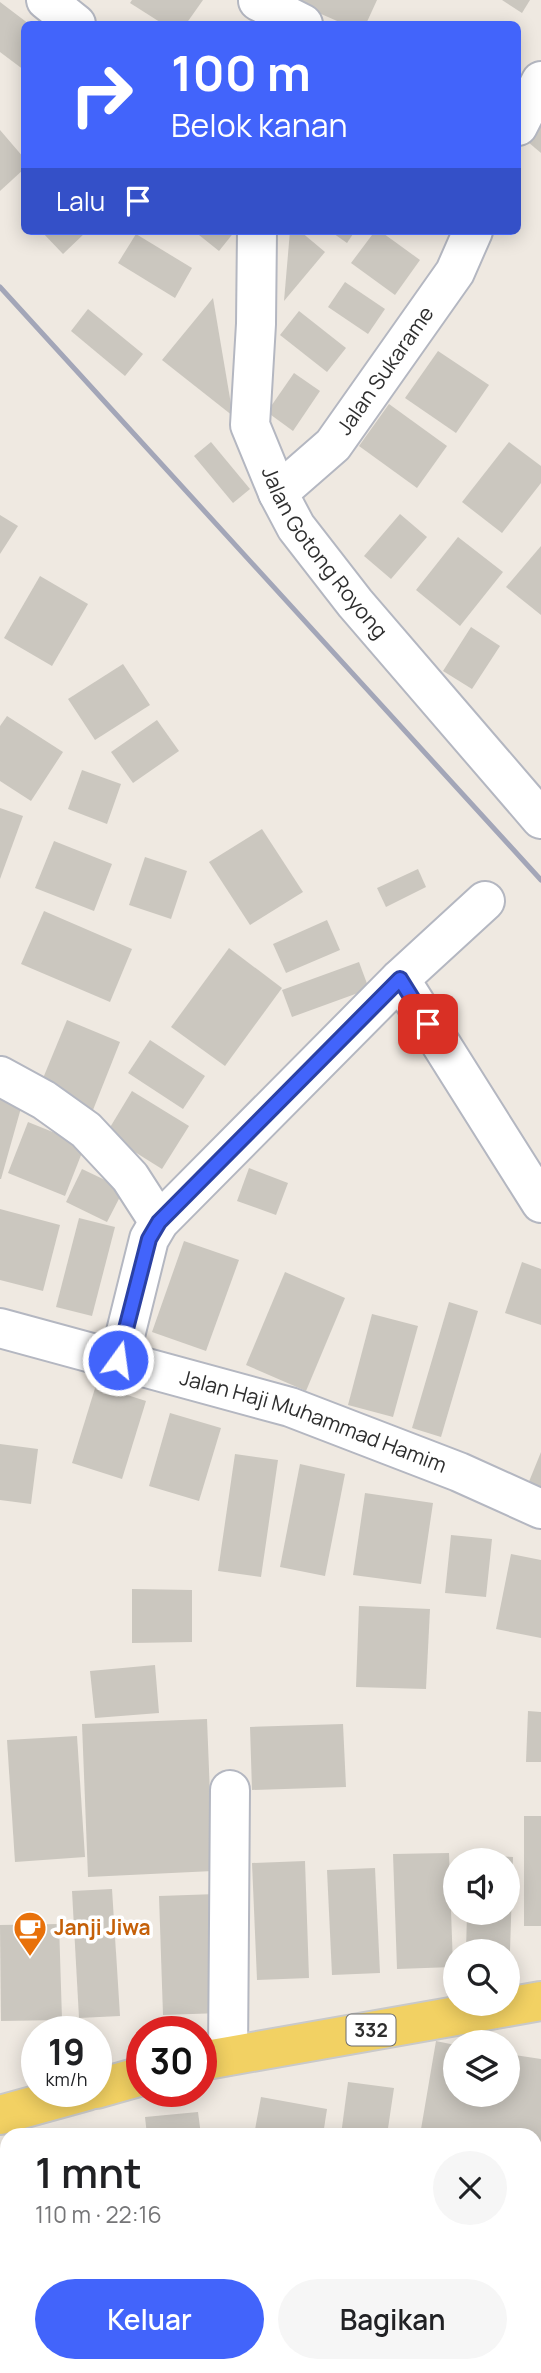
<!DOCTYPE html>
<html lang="id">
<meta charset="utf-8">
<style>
body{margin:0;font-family:Manrope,sans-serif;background:#f6f6f6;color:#202124;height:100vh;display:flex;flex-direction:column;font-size:26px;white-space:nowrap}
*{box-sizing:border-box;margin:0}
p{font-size:23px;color:#757577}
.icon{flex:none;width:38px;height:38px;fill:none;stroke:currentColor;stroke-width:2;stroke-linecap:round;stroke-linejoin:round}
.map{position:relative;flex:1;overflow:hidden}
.drawer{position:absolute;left:0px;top:2128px;width:542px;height:245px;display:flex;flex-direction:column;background:#fff;border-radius:21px 21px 0 0;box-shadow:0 4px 18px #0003}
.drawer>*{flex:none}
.hud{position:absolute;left:21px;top:21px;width:500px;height:214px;border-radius:10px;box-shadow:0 4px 18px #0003;background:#4264fb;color:#fff;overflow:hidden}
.buttons{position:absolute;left:443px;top:1848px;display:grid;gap:14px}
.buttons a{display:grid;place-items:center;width:77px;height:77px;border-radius:50%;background:#fff;box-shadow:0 4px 18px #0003;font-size:35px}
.speed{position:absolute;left:21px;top:2016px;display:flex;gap:14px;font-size:35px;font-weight:700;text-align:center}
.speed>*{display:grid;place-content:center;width:91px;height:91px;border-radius:50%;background:#fff;box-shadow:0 4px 18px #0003;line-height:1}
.speed small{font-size:18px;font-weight:400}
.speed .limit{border:10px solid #d22;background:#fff;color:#111}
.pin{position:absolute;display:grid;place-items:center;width:60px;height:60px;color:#fff;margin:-30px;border-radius:14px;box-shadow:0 4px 10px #0006}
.me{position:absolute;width:77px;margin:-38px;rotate:14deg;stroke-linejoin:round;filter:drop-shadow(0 0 5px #0008)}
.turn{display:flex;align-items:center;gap:24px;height:147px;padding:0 35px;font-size:32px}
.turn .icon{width:91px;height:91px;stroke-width:2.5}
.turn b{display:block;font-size:49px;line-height:60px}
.then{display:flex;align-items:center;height:66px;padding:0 35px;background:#0003;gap:14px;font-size:26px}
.round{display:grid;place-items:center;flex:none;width:74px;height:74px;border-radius:37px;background:#f6f6f6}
.head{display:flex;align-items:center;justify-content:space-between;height:119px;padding:0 35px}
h1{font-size:42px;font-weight:600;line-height:52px}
.button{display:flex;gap:14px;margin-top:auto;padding:14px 35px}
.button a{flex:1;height:80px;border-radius:42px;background:#4264fb;color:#fff;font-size:28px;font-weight:600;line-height:80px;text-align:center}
.button a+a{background:#f6f6f6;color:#202124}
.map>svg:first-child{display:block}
.building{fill:#cbc7bf}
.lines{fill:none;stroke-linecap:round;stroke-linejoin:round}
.minor-casing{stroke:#b4b7c1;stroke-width:42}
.major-casing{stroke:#c9c9c9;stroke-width:42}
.minor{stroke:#fff;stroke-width:38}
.major{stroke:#f2d163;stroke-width:38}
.rail{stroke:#a3a6b8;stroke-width:5}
.route-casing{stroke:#2b41a3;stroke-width:18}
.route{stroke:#4264fb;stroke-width:12}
.labels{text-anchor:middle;stroke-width:7;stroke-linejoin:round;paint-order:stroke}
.shield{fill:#fff;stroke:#6d6d6d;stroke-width:2}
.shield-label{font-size:19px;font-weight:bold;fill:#2e2e2e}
.street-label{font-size:21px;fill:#2e2e2e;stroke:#fff}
.food-label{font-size:21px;font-weight:bold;fill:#c56008;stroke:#fff;text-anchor:start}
</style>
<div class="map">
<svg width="541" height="2373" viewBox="0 0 541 2373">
<rect width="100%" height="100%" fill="#efe9e1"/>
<g class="building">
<polygon points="132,0 203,0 186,24 163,24 130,3"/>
<polygon points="289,0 377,0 366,24 344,24"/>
<polygon points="502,0 530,0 522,13"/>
<polygon points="0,2 29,24 24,24 24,70 0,52"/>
<polygon points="541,126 541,153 528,142"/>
<polygon points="0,130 24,158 24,169 0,191"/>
<polygon points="41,231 87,231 63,254"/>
<polygon points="194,231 235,231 219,251"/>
<polygon points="290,231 300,231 325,252 284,301"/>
<polygon points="330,231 355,231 347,243"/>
<polygon points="375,231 380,231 420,260 395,295 351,263"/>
<polygon points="136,234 192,268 175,298 118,263"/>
<polygon points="345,282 385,309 368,334 328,307"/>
<polygon points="213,298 233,416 162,360"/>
<polygon points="88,309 143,354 125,376 71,331"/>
<polygon points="299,311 346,348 327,372 280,335"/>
<polygon points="438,351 489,385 456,433 405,398"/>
<polygon points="294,373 320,391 293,431 267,412"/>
<polygon points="389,404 447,446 417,488 359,446"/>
<polygon points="211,442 250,489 233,503 194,456"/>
<polygon points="509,442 541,466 541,483 502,533 462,502"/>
<polygon points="400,514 427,537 391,579 364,556"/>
<polygon points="0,515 18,526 0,554"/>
<polygon points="458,537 503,572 460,626 416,590"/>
<polygon points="541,546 541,615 506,587"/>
<polygon points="40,576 88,604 52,666 4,638"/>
<polygon points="471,627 500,646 472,689 443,671"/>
<polygon points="123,664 150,705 95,740 68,699"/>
<polygon points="7,716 63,752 31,801 0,781 0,726"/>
<polygon points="157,720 179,751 133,783 111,752"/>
<polygon points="82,770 121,784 107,824 68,809"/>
<polygon points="0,808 23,816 0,879"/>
<polygon points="262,829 303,892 250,925 209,862"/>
<polygon points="54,841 112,864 94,911 35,888"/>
<polygon points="145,857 187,871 171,919 129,905"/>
<polygon points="418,869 426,887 386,907 377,888"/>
<polygon points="44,911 132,949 110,1002 21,964"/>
<polygon points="327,920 340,950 286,973 273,944"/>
<polygon points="229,948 282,988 225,1066 171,1027"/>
<polygon points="359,962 369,989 292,1017 282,990"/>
<polygon points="67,1020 120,1042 93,1110 39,1088"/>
<polygon points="150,1040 205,1076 183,1109 128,1073"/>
<polygon points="132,1091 189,1126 162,1169 106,1134"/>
<polygon points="0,1094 23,1101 1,1179 0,1179"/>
<polygon points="28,1122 85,1145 65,1196 8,1173"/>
<polygon points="249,1168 288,1183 276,1215 237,1201"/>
<polygon points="82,1169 124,1189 107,1222 66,1202"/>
<polygon points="0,1209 60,1225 43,1291 0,1280"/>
<polygon points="79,1218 115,1227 92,1316 56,1307"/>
<polygon points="184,1241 239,1260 206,1351 152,1332"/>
<polygon points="522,1262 541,1269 541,1325 505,1313"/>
<polygon points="285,1272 345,1298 306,1391 246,1365"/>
<polygon points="449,1302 478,1311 441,1437 412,1428"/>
<polygon points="372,1314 418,1326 393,1417 348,1405"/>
<polygon points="96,1385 146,1401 122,1479 72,1463"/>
<polygon points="170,1413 221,1428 199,1501 149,1486"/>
<polygon points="0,1444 38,1449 31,1504 0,1500"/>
<polygon points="541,1452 541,1489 528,1484"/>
<polygon points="235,1454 278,1460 261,1577 218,1571"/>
<polygon points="300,1464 345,1474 325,1576 280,1567"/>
<polygon points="365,1493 433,1503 421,1584 353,1575"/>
<polygon points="451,1535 492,1539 486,1597 445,1593"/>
<polygon points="511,1554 541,1560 541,1638 496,1629"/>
<polygon points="132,1589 192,1590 192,1642 132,1643"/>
<polygon points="359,1606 430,1609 426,1689 356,1687"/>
<polygon points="155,1665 159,1713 95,1718 90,1671"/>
<polygon points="528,1711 541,1712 541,1762 526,1762"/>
<polygon points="207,1719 213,1871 88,1877 82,1724"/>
<polygon points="343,1724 346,1787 252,1790 250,1727"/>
<polygon points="77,1736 85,1857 15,1862 7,1740"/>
<rect x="524" y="1816" width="17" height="110"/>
<polygon points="449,1853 453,1967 397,1969 393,1854"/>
<polygon points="469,1855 513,1857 510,1951 466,1951 467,1913 508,1913 508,1860 468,1860"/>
<polygon points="305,1861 309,1978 257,1980 252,1863"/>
<polygon points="375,1868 380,1973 332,1975 327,1870"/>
<polygon points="112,1889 120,2016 79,2018 72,1891"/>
<polygon points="217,1894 221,2013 163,2015 159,1896"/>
<polygon points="59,1924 62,2020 1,2021 0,1925"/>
<polygon points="436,2041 455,2045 455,2095 508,2095 508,2054 541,2059 541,2308 537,2332 536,2135 420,2135"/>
<polygon points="348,2082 394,2088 387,2135 341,2135"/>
<polygon points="261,2097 327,2109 323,2135 254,2135"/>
<polygon points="198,2112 201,2135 147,2135 145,2117"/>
<polygon points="5,2289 7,2289 7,2343 0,2342"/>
<polygon points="58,2366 129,2366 128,2373 57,2373"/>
<polygon points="267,2366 326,2366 325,2373 266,2373"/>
<polygon points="451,2366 531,2366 530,2373 450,2373"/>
</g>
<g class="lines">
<defs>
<g id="minor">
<polyline points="46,0 76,24"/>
<polyline points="258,1 303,24"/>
<polyline points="518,126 541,81"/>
<path id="s1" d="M257,231L256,324L250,425L278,493L296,527L355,603L541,819"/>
<path id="s2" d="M278,493L333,445L455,272L473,231"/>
<polyline points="400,979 541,1203"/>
<polyline points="0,1076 44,1100 86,1130 130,1177 159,1222"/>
<path id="s3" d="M0,1328L290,1407L459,1472L541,1509"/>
<polyline points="119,1360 149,1239 159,1222 400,979 485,901"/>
<polyline points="228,2055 230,1790"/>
</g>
<g id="major">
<polyline points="201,2061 541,2001"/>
<polyline points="96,2089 142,2076"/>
<polyline points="0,2115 87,2091"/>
</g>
</defs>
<use href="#minor" class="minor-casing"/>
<use href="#major" class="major-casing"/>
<use href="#minor" class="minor"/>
<use href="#major" class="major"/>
<polyline class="rail" points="0,287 541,880"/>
</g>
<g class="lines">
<defs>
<polyline id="route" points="118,1360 149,1239 159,1222 400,979 428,1024"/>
</defs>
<use href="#route" class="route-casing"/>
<use href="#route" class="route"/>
</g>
<defs>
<symbol id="cafe-pin" viewBox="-11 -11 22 30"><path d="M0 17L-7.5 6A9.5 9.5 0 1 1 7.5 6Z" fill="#e8710a" stroke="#fff"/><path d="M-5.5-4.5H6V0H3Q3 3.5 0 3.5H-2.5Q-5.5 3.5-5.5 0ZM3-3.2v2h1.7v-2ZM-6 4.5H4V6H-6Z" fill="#fff"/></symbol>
</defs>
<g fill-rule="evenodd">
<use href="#cafe-pin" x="11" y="1909" width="38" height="52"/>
</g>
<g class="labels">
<rect class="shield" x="346.5" y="2014.5" width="49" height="31" rx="5"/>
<g class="shield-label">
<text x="371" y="2037">332</text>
</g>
<g class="street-label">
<text dy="7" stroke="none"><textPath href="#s2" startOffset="164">Jalan Sukarame</textPath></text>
<text dy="7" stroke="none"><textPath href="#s1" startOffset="343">Jalan Gotong Royong</textPath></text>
<text dy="7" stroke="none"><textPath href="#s3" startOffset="327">Jalan Haji Muhammad Hamim</textPath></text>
</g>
<g class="food-label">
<text x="54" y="1935">Janji Jiwa</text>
</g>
</g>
</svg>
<div class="buttons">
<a><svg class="icon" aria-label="sound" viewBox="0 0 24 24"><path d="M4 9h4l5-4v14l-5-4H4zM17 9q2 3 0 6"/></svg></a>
<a><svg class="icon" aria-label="search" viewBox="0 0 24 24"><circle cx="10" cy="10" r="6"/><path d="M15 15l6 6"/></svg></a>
<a><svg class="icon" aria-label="layers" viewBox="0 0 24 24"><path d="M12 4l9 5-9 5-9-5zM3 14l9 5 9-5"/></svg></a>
</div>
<div class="speed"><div>19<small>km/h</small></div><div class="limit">30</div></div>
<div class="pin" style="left:428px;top:1024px;background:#d93025"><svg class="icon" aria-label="arrive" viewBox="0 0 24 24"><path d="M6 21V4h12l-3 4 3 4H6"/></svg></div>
<svg class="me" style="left:118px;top:1360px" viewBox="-20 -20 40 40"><circle r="17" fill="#4264fb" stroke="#fff" stroke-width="3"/><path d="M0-11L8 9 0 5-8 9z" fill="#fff"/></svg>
<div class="hud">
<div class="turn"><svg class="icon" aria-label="right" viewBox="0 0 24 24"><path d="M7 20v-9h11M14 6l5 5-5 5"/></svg><div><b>100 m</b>Belok kanan</div></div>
<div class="then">Lalu<svg class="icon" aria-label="arrive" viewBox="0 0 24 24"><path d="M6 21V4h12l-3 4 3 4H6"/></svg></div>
</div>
<section class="drawer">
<div class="head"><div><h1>1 mnt</h1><p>110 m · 22:16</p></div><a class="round"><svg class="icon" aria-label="close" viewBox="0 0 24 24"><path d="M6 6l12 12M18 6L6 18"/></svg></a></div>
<div class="button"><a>Keluar</a><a>Bagikan</a></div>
</section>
</div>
